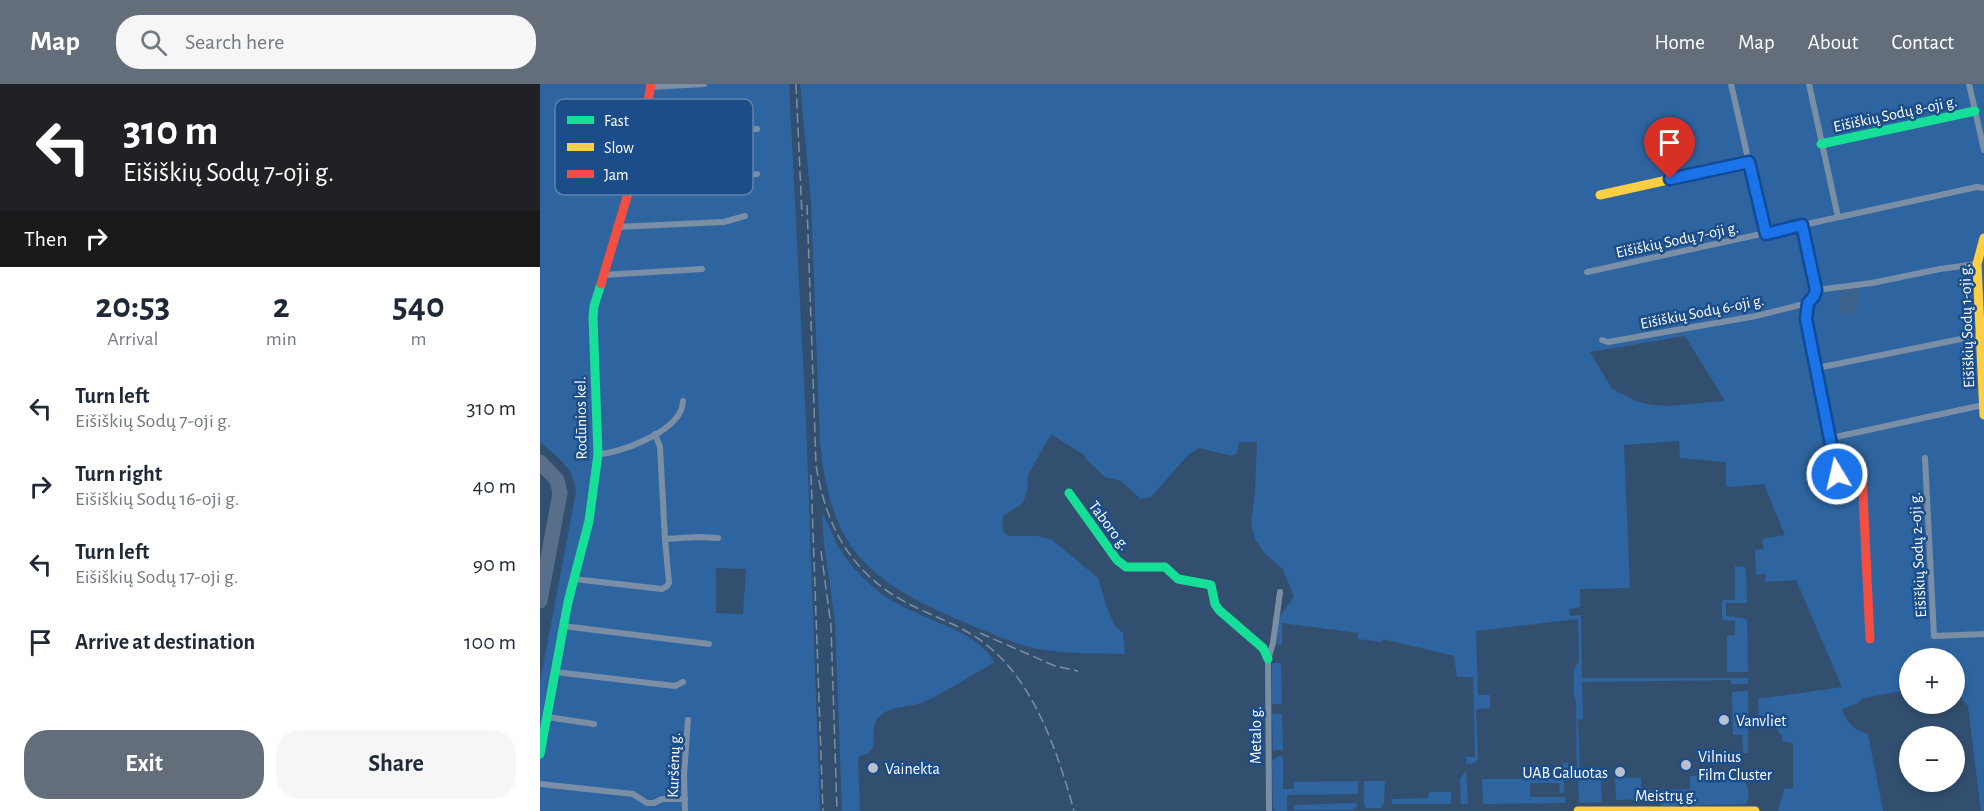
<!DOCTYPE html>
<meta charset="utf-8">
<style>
body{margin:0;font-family:"Alegreya Sans",sans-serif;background:#f6f6f7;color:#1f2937;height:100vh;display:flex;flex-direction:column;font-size:22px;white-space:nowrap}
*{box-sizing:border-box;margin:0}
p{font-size:20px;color:#747a83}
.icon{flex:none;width:33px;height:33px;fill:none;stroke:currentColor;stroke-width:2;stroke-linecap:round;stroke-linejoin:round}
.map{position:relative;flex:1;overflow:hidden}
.side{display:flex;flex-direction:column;background:#fff;width:540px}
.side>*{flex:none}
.banner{background:#202124;color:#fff;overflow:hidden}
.controls{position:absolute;left:1359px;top:564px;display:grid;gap:12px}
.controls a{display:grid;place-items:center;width:66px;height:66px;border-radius:50%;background:#fff;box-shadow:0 3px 9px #0003;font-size:30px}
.pin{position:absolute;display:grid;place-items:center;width:51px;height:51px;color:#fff;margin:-62px -26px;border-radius:50% 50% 50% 0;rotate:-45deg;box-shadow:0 0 6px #0007}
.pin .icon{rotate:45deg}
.me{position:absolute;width:66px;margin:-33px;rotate:351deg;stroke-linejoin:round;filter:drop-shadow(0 0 4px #0008)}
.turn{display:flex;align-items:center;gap:21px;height:126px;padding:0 24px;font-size:27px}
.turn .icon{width:78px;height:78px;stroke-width:2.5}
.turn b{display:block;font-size:42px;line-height:51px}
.then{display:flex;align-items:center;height:57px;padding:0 24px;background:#0003;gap:12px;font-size:22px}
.eta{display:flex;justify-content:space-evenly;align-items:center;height:102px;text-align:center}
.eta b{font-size:36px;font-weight:700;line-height:42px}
.action{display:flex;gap:12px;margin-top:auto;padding:12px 24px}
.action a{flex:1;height:69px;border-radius:24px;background:#646d7a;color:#fff;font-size:24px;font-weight:700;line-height:69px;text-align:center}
.action a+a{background:#f6f6f7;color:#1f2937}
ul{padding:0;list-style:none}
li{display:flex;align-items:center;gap:18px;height:78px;padding:0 24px}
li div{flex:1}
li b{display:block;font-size:22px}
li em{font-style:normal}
header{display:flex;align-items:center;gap:36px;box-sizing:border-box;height:84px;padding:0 30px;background:#646d7a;color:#fff}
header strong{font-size:28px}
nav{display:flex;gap:33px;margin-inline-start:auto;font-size:21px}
.search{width:420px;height:54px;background:#f6f6f7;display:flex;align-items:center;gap:15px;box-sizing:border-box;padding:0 21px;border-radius:24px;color:#747a83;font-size:22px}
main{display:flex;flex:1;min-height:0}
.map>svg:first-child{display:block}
.green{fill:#2e65a0;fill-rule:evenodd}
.water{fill:#3c618b}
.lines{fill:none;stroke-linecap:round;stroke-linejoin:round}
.taxiway{stroke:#576f8a;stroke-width:15}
.street{stroke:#7a8ea5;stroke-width:6}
.fast{stroke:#16e098;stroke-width:9}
.slow{stroke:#ffcf43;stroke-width:9}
.jam{stroke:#f24e42;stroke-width:9}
.rail{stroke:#7b8fa4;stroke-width:1.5;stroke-dasharray:10 4.5;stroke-linecap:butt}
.route-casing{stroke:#114b97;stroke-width:15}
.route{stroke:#1a73e8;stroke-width:10}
.poi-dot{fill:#b8c1cd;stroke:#1a4d89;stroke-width:2}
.labels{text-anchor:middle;stroke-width:5;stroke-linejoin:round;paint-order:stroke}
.street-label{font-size:16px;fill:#fff;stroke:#1a4d89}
.poi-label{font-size:16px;fill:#fff;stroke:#1a4d89;text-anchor:start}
.key{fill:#1a4d89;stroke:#5f82ac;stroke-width:1.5}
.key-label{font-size:16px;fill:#fff}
</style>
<header>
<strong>Map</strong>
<div class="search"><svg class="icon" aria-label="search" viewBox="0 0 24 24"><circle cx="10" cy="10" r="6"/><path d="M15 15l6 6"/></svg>Search here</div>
<nav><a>Home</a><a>Map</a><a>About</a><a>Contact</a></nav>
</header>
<main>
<section class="side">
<div class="banner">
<div class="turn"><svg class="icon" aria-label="left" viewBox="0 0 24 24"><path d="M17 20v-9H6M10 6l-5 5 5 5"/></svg><div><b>310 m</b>Eišiškių Sodų 7-oji g.</div></div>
<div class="then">Then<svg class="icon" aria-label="right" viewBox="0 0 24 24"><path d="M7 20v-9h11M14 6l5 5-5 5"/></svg></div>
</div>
<div class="eta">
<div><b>20:53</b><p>Arrival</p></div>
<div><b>2</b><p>min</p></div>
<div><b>540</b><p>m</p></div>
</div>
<ul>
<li><svg class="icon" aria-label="left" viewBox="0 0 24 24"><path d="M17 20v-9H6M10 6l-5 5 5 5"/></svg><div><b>Turn left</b><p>Eišiškių Sodų 7-oji g.</p></div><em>310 m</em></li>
<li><svg class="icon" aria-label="right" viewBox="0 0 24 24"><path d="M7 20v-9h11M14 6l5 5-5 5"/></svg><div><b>Turn right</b><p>Eišiškių Sodų 16-oji g.</p></div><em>40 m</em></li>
<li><svg class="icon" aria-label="left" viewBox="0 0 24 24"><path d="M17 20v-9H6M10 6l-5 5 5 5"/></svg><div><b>Turn left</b><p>Eišiškių Sodų 17-oji g.</p></div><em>90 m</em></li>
<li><svg class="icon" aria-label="arrive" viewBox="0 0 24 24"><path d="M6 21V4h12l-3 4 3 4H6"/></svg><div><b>Arrive at destination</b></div><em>100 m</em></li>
</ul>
<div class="action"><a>Exit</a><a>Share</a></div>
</section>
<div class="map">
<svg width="1444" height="727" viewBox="0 0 1444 727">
<rect width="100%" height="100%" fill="#334f70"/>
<g class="green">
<path d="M0,0H249L266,337L280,727H0V598L36,408C35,384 16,372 0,358ZM176,484L206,485L203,530L176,529Z"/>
<path d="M260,0H1444V727H1441L1428,622C1418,613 1419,604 1418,591L1415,590L1414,574H1370L1369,606L1323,614L1316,620L1302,625C1306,639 1315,647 1328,650L1343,727H1238L1244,705L1253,704V659L1242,657V652L1235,643H1219L1218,615L1302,603L1256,496L1226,498L1225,490L1216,491L1215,466L1224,465L1222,455L1245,451L1224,400L1186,403V378L1140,374L1139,357L1084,361L1090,504L1040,505V523L1029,525L1030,532L1041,531L1042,594H1208V600H1191V596L1042,598L1043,635L1038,636L1040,694H1037L1036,617L1034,612V586L1039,577L1038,535L936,547L938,611H950V624L936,625L938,674L936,679L926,680V673H935L933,593H917L914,572L843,555L842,558L818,555V549L742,539V561L737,560L738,535L754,513L743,485L725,470L715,455L711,440L715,408L717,358H699L696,370L692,372L659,364L649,370L611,413L601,415L581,397L565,393L548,377L544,371L511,350L488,391L487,407L483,419L464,431L462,436L463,447L468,452H497L512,456L558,494L567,524L575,542L583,549L585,570C556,569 526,570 498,565C475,560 455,551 433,542C389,523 336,501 309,459C290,429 284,393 280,359L271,118ZM1145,252L1184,315L1183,317L1128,322L1111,321L1096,317L1072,305L1050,268Z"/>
<path d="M282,430C288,437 291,449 296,458C306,478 321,493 338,507C373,536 430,540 455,578C432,591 409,606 386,617C372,624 353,621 341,631C324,645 346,667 319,672L318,674L320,727H302L295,537L284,459Z"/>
<polygon points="1195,482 1205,483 1206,488 1207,519 1186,519 1186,532 1203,534 1207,536 1208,588 1187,588 1187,552 1195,551 1195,537 1182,536 1182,516 1195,516"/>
<polygon points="732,579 741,579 742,620 732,620"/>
<polygon points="1208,607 1208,669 1203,669 1202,651 1193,651 1192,608"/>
<polygon points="732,630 742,630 743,666 733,666"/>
<polygon points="739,672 743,673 743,705 754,705 754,698 818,697 818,710 747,711 747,727 735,727 733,723 732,677"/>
<polygon points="1023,679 1028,679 1028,697 1024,697 1024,709 1020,709 1019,699 990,699 990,713 1025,713 1025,719 943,720 942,695 1022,695"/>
<polygon points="926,687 928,720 921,720 920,695"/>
<path d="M1189,691L1192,694L1202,693C1207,701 1212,712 1206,720L1123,722L1120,720L1119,708L1121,706L1150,705V692Z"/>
<polygon points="1075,694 1101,694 1101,706 1115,706 1115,715 1076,716"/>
<polygon points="1061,695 1062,718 1039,719 1038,696"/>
<polygon points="824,697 845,697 844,719 841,724 826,724 824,720"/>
<polygon points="889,708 911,708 911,720 852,720 852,715 888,714"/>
<polygon points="815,719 818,721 813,726 754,726 754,721"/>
</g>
<path class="water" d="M1316,204L1320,208L1316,227L1312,231L1303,230C1295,222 1299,214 1303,205Z"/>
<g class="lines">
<polyline class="taxiway" points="0,378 17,396 20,409 0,517"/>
<g class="street">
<polyline points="1191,0 1225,149"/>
<polyline points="1269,0 1298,133"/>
<polyline points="1429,0 1444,66"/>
<polyline points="111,3 164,0"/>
<polyline points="103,49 217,45"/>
<polyline points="92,96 217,90"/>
<polyline points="76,143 184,138 205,132"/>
<polyline points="1047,188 1437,103 1444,104"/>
<polyline points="63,191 162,185"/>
<polyline points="1276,206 1332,199 1400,185 1437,180"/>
<polyline points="1062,256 1068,258 1216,232 1268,219"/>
<polyline points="1277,284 1441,251"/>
<polyline points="115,350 120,363 125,455"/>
<polyline points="1291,354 1443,321"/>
<path d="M58,370C80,370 133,348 141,326C142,325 143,317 143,317"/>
<polyline points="1385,374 1394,552 1444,550"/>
<polyline points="34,495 122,505 127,502 129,499 125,455 158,453 178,454"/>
<polyline points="23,542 169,560"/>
<polyline points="15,588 135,602 143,598"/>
<polyline points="7,633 54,640"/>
<polyline points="0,700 93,710 107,719 114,719 122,715 145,715"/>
<polyline points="145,727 144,691 148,636"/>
<polyline points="729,727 728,575 733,559 740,508"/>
</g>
<g class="fast">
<polyline points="1281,60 1435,27"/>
<polyline points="529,409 577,476 586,483 625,483 638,495 671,501 675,520 679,526 723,564 728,575"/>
<polyline points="0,670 28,518 49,437 58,370 53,233 54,222 61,200"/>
</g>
<g class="slow">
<polyline points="1060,111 1209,78"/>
<polyline points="1262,141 1276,206 1274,212 1268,219 1266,235 1293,371"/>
<polyline points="1444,154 1437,180 1444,331"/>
<polyline points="1038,727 1215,727"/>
</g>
<g class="jam">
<polyline points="61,200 92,96 103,49 111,0"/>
<polyline points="1293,371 1297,390 1322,389 1330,555"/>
</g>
<g class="rail">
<polyline points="256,0 262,132"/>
<path d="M267,121L276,381C286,443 311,490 369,520C396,534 426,543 449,563C495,600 519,672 534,727"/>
<polyline points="271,391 283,727"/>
<polyline points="281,467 291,542 297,727"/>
<polyline points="440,549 515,582 538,587"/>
</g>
</g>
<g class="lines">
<defs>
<polyline id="route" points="1130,95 1209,78 1226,150 1262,141 1276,206 1274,212 1268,219 1266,235 1297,390"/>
</defs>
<use href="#route" class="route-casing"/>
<use href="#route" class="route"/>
</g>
<g class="poi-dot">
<circle cx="1184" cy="636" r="6"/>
<circle cx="1146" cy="681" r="6"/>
<circle cx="333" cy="684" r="6"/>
<circle cx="1080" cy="688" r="6"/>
</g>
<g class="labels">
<g class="street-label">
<text transform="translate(1355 29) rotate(-12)" y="6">Eišiškių Sodų 8-oji g.</text>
<text transform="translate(1137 155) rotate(-12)" y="6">Eišiškių Sodų 7-oji g.</text>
<text transform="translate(1162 227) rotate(-11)" y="6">Eišiškių Sodų 6-oji g.</text>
<text transform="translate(1426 242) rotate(-92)" y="6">Eišiškių Sodų 1-oji g.</text>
<text transform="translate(40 334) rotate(-91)" y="6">Rodūnios kel.</text>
<text transform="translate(570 441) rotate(53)" y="6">Taboro g.</text>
<text transform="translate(1377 471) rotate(-93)" y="6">Eišiškių Sodų 2-oji g.</text>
<text transform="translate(715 651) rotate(-90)" y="6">Metalo g.</text>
<text transform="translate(133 681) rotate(-88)" y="6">Kuršėnų g.</text>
<text x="1126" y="717">Meistrų g.</text>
</g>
<g class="poi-label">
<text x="1196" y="642">Vanvliet</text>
<text x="1158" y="678">Vilnius<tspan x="1158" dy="18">Film Cluster</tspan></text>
<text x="345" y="690">Vainekta</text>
<text x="1068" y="694" text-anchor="end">UAB Galuotas</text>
</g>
</g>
<rect x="15" y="15" width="198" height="96" rx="9" class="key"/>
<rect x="27" y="32" width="27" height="8" fill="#16e098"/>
<rect x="27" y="59" width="27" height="8" fill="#ffcf43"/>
<rect x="27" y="86" width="27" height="8" fill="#f24e42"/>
<g class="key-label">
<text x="64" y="42">Fast</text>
<text x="64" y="69">Slow</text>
<text x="64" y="96">Jam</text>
</g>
</svg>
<div class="controls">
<a>+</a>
<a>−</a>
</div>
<div class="pin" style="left:1130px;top:95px;background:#d93025"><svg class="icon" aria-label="arrive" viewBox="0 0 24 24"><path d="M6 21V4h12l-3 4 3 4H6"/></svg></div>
<svg class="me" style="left:1297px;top:390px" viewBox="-20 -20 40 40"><circle r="17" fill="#1a73e8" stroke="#fff" stroke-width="3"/><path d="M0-11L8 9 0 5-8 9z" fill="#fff"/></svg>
</div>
</main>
